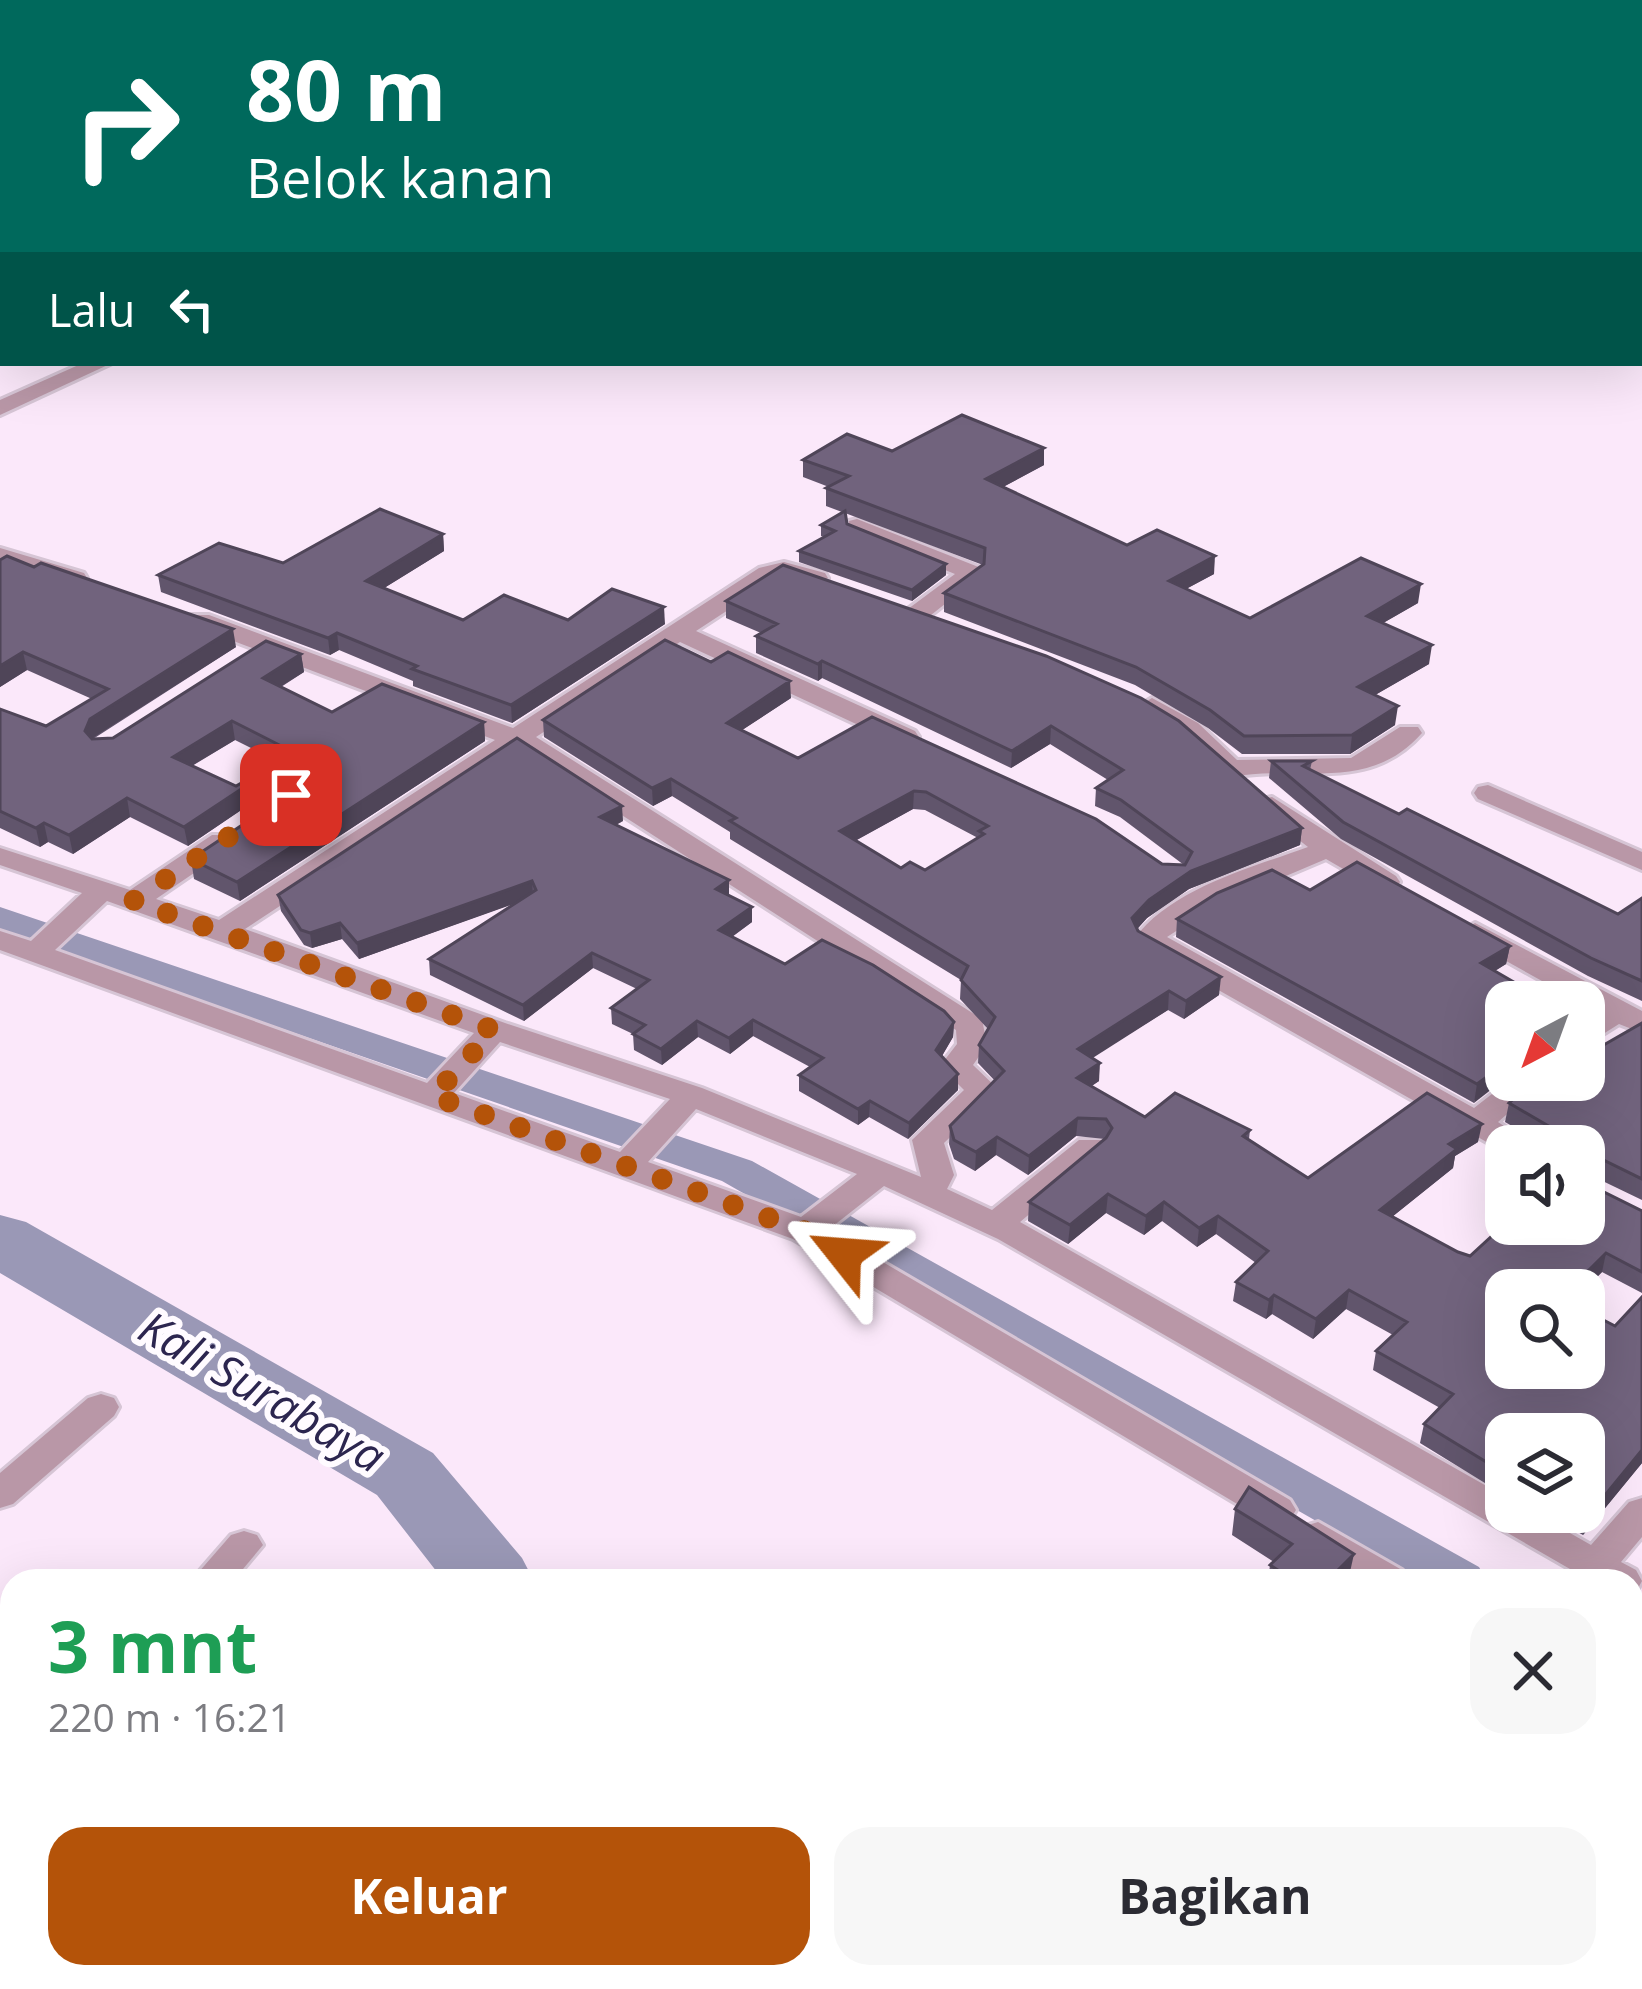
<!DOCTYPE html>
<html lang="id">
<meta charset="utf-8">
<style>
body{margin:0;font-family:"Open Sans",sans-serif;background:#f7f7f7;color:#2b2b33;height:100vh;display:flex;flex-direction:column;font-size:45px;white-space:nowrap}
*{box-sizing:border-box;margin:0}
p{font-size:39px;color:#7c7c81}
.icon{flex:none;width:66px;height:66px;fill:none;stroke:currentColor;stroke-width:2;stroke-linecap:round;stroke-linejoin:round}
.map{position:relative;flex:1;overflow:hidden}
.sheet{position:absolute;left:0px;top:1569px;width:1644px;height:420px;display:flex;flex-direction:column;background:#fff;border-radius:36px 36px 0 0;box-shadow:0 12px 48px #0002}
.sheet>*{flex:none}
.top-card{position:absolute;left:0px;top:0px;width:1644px;height:366px;box-shadow:0 12px 48px #0002;background:#00695c;color:#fff;overflow:hidden}
.needle{width:78px;rotate:221deg}
.tools{position:absolute;left:1485px;top:981px;display:grid;gap:24px}
.tools a{display:grid;place-items:center;width:120px;height:120px;border-radius:24px;background:#fff;box-shadow:0 12px 48px #0002;font-size:60px}
.pin{position:absolute;display:grid;place-items:center;width:102px;height:102px;color:#fff;margin:-51px;border-radius:24px;box-shadow:0 6px 18px #0006}
.me{position:absolute;width:132px;margin:-66px;rotate:298deg;stroke-linejoin:round;filter:drop-shadow(0 0 9px #0008)}
.turn{display:flex;align-items:center;gap:42px;height:252px;padding:0 48px;font-size:54px}
.turn .icon{width:156px;height:156px;stroke-width:2.5}
.turn b{display:block;font-size:84px;line-height:102px}
.then{display:flex;align-items:center;height:114px;padding:0 48px;background:#0003;gap:24px;font-size:45px}
.round{display:grid;place-items:center;flex:none;width:126px;height:126px;border-radius:36px;background:#f7f7f7}
.headline{display:flex;align-items:center;justify-content:space-between;height:204px;padding:0 48px}
h1{font-size:72px;font-weight:700;line-height:90px;color:#1e9e55}
.cta{display:flex;gap:24px;margin-top:auto;padding:24px 48px}
.cta a{flex:1;height:138px;border-radius:36px;background:#b45309;color:#fff;font-size:48px;font-weight:700;line-height:138px;text-align:center}
.cta a+a{background:#f7f7f7;color:#2b2b33}
.map>svg:first-child{display:block}
.lines{fill:none;stroke-linecap:round;stroke-linejoin:round}
.canal{fill:#9a98b6;fill-rule:evenodd}
.river{fill:#9a98b6;fill-rule:evenodd}
.minor-casing{stroke:#d6c5d5;stroke-width:6}
.path{stroke:#b5a6b5;stroke-width:3;stroke-dasharray:6 6;stroke-linecap:butt}
.minor{fill:#b997a7;fill-rule:evenodd}
.wall{fill:#61556c;fill-rule:evenodd}
.shaded-wall{fill:#4f4558}
.building{fill:#71637d;stroke:#4f4558;stroke-width:3;fill-rule:evenodd}
.route{stroke:#b45309;stroke-width:21;stroke-dasharray:0 37.8}
.labels{text-anchor:middle;stroke-width:12;stroke-linejoin:round;paint-order:stroke}
.water-label{font-size:45px;font-style:italic;fill:#2c254f;stroke:#fffbff}
</style>
<div class="map">
<svg width="1642" height="1989" viewBox="0 0 1642 1989">
<rect width="100%" height="100%" fill="#fbe8fa"/>
<g class="lines">
<g class="canal">
<polygon points="0,907 752,1161 1479,1567 1487,1581 1421,1581 722,1181 0,931"/>
<polygon points="1632,1656 1642,1660 1642,1703 1632,1699"/>
</g>
<g class="river">
<polygon points="0,1215 26,1222 433,1453 522,1558 534,1581 444,1581 377,1495 0,1273"/>
<polygon points="767,1977 867,1977 873,1989 773,1989"/>
</g>
<defs>
<g id="minor">
<polygon points="83,363 112,363 0,415 0,400"/>
<polygon points="857,519 981,568 984,573 926,619 908,619 905,614 908,609 955,574 849,531 849,521"/>
<polygon points="0,548 84,573 87,578 75,585 0,563"/>
<path d="M784,562L825,573L828,578L816,585L777,578L696,631L915,731L919,737L915,743H897L680,642L536,737L982,1019L987,1045L973,1065L999,1090L944,1143L954,1175L947,1189L992,1210L1079,1140H1101L1106,1147L1101,1154L1020,1222L1506,1497V1512H1533L1591,1545L1629,1502L1642,1498V1537L1621,1562L1636,1570L1642,1581L1636,1592L1632,1593V1581H1563L1570,1569L998,1239L884,1186L828,1230L1290,1500L1296,1510L1290,1520L1277,1524L1264,1520L793,1239L0,950V931L31,941L82,893L0,865V848L130,890L212,835H232L236,841L232,847L156,899L219,920L495,740L191,625L188,620L191,615H209L513,728L759,568ZM519,749L956,1030L957,1044L940,1066L964,1090L912,1140L921,1177L702,1088L505,1023L245,929ZM107,901L474,1033L427,1083L55,950ZM500,1042L670,1099L620,1152L454,1093ZM696,1109L857,1174L801,1217L648,1162Z"/>
<path d="M1152,698L1198,723L1237,760L1351,758L1400,727H1418L1422,733C1368,794 1302,764 1232,777L1222,775L1180,735L1143,712L1139,706Z"/>
<polygon points="1488,785 1642,852 1642,870 1478,799 1474,793 1478,787"/>
<path d="M1272,797L1396,876L1400,882L1396,888H1376L1326,859L1213,907L1167,937L1474,1108L1510,1080H1546L1498,1122L1533,1146H1506V1153L1139,945L1134,939C1172,888 1251,868 1308,847L1262,811L1258,805L1262,799Z"/>
<polygon points="1475,923 1642,1011 1642,1033 1619,1024 1584,1046 1584,1021 1596,1011 1465,938 1460,932"/>
<polygon points="101,1394 114,1398 119,1407 114,1416 13,1504 0,1508 0,1473 88,1398"/>
<path d="M1318,1522L1402,1570L1408,1581C1369,1581 1320,1575 1299,1536L1305,1526Z"/>
<polygon points="244,1531 257,1535 263,1545 233,1581 191,1581 231,1535"/>
<polygon points="0,1646 12,1650 12,1686 0,1682"/>
<polygon points="1632,1711 1642,1714 1642,1750 1632,1746"/>
<polygon points="12,1753 12,1791 0,1795 0,1757"/>
<polygon points="174,1977 227,1977 233,1989 180,1989"/>
<polygon points="361,1977 449,1977 455,1989 355,1989"/>
<polygon points="1508,1977 1553,1977 1559,1989 1514,1989"/>
</g>
</defs>
<use href="#minor" class="minor-casing"/>
<polyline class="path" points="477,0 482,3"/>
<use href="#minor" class="minor"/>
</g>
<g class="wall">
<polygon points="1044,448 1044,465 1003,487 1127,545 1214,574 1186,589 1250,618 1418,603 1383,623 1429,664 1375,695 1395,725 1350,754 1242,754 1208,728 1135,685 944,612 944,593 983,565 845,513 847,524 946,575 912,601 799,562 799,551 824,537 821,536 821,525 842,512 826,506 826,488 829,487 803,477 803,460 892,451"/>
<polygon points="443,534 444,551 384,588 463,620 568,620 665,624 512,723 413,686 413,681 339,650 330,655 161,592 158,575 283,563"/>
<path d="M0,560L236,647L93,739L113,738L301,654L304,672L281,687L332,712L484,722L485,741L240,901L194,879L191,859L300,786L278,785L188,846L130,817L73,854L48,842L40,847L0,828V709L46,726L92,699L27,670L0,687ZM235,740L279,762L236,786L192,766Z"/>
<path d="M783,565L1302,828L1300,845L1189,889L1147,918L1137,929L1219,995L1184,1019L1168,1010L1092,1057L1099,1081L1091,1086L1145,1117L1250,1130L1249,1139L1308,1178L1478,1142L1455,1156L1453,1168L1393,1216L1458,1252L1470,1256L1584,1224V1146H1547L1505,1122L1509,1103L1642,1023V1200L1586,1173V1183L1642,1211V1293L1602,1272L1584,1290H1506L1642,1463L1583,1535L1542,1512H1584L1506,1434V1496L1420,1443L1424,1424L1440,1408L1373,1370L1376,1351L1393,1335L1346,1309L1313,1339L1272,1314L1266,1319L1233,1301L1236,1282L1256,1263L1216,1234L1197,1247L1162,1221L1144,1235L1106,1213L1068,1244L1028,1221L1029,1202L1105,1139L1076,1136L1028,1175L996,1155L975,1171L954,1159L949,1144L950,1126L995,1081L978,1063L979,1045L988,1029L960,999L961,980L730,839V832L672,796L653,806L544,737L543,720L791,698L742,730L798,758L872,717L1162,864L1184,865L1120,817L1095,806L1096,788L1108,780L1050,744L1011,768L822,678L818,681L756,653V636L761,633L726,618V601ZM913,809L925,810L978,838L925,870L901,868L855,841Z"/>
<polygon points="1271,761 1312,761 1310,770 1399,814 1618,914 1642,898 1642,1001 1588,976 1341,839 1269,778"/>
<polygon points="623,821 616,825 729,880 729,895 752,907 752,922 732,937 785,964 954,1022 953,1037 942,1056 958,1074 958,1090 908,1139 869,1117 858,1125 799,1091 799,1075 810,1067 753,1036 730,1054 698,1037 662,1065 634,1050 633,1034 612,1024 611,1008 637,989 593,968 524,1021 430,975 429,959 515,903 359,959 342,939 312,948 304,945 281,911 278,895"/>
<polygon points="1310,890 1510,946 1506,964 1495,971 1519,985 1515,1002 1506,1002 1506,1009 1503,1011 1474,1103 1176,937 1177,919"/>
<polygon points="1235,1509 1349,1580 1268,1581 1270,1565 1274,1562 1232,1535"/>
<polygon points="1632,1742 1642,1750 1642,1908 1632,1899"/>
</g>
<g class="shaded-wall">
<polygon points="1044,448 1044,465 986,496 986,479"/>
<polygon points="443,534 444,551 368,598 366,581"/>
<polygon points="1215,556 1214,574 1167,599 1169,581"/>
<polygon points="946,564 946,575 912,601 912,590"/>
<polygon points="1421,584 1418,603 1364,634 1367,616"/>
<polygon points="664,607 665,624 512,723 511,705"/>
<polygon points="233,629 236,647 94,737 88,749 85,731 90,719"/>
<polygon points="337,633 339,650 330,655 328,638"/>
<polygon points="1432,645 1429,664 1356,706 1358,687"/>
<polygon points="23,652 27,670 0,687 0,666"/>
<polygon points="301,654 304,672 265,696 263,678"/>
<polygon points="822,661 822,678 818,681 818,664"/>
<polygon points="790,681 791,698 727,740 727,723"/>
<polygon points="1398,706 1395,725 1350,754 1352,735"/>
<polygon points="232,721 235,740 176,775 173,757"/>
<polygon points="484,722 485,741 240,901 237,882"/>
<polygon points="1051,726 1050,744 1011,768 1012,751"/>
<polygon points="276,766 278,785 188,846 184,827"/>
<polygon points="671,779 672,796 653,806 652,788"/>
<polygon points="914,791 913,809 840,849 840,831"/>
<polygon points="127,798 130,817 73,854 69,835"/>
<polygon points="622,806 623,821 601,832 600,817"/>
<polygon points="44,823 48,842 40,847 36,828"/>
<polygon points="1302,828 1300,845 1189,889 1147,918 1131,936 1132,918 1149,900 1191,871"/>
<polygon points="729,880 729,896 716,889"/>
<polygon points="532,881 533,897 359,959 357,943"/>
<polygon points="752,907 752,922 719,946 719,930"/>
<polygon points="340,923 342,939 312,948 310,933"/>
<polygon points="1510,946 1506,964 1478,981 1481,963"/>
<polygon points="592,953 593,968 524,1021 523,1005"/>
<polygon points="1221,977 1219,995 1184,1019 1186,1001"/>
<polygon points="1519,985 1515,1002 1506,1002 1506,1009 1486,1022 1490,1004"/>
<polygon points="1169,991 1168,1010 1077,1068 1078,1049"/>
<polygon points="753,1020 753,1036 730,1054 729,1038"/>
<polygon points="697,1021 698,1037 662,1065 661,1049"/>
<polygon points="954,1022 953,1037 936,1066 936,1050"/>
<polygon points="1100,1063 1099,1081 1076,1097 1077,1078"/>
<polygon points="1506,1063 1506,1078 1474,1103 1477,1084"/>
<polygon points="958,1074 958,1090 908,1139 909,1123"/>
<polygon points="870,1101 869,1117 858,1125 858,1109"/>
<polygon points="1078,1118 1076,1136 1028,1175 1029,1156"/>
<polygon points="1482,1124 1478,1142 1455,1156 1453,1168 1377,1229 1380,1210 1449,1144"/>
<polygon points="997,1137 996,1155 975,1171 976,1152"/>
<polygon points="1108,1194 1106,1213 1068,1244 1070,1225"/>
<polygon points="1164,1202 1162,1221 1144,1235 1146,1216"/>
<polygon points="1218,1216 1216,1234 1197,1247 1199,1228"/>
<polygon points="1606,1253 1602,1272 1584,1290 1569,1290"/>
<polygon points="1349,1290 1346,1309 1313,1339 1316,1319"/>
<polygon points="1274,1295 1272,1314 1266,1319 1269,1300"/>
<polygon points="1642,1450 1642,1463 1583,1535 1588,1516"/>
<polygon points="1354,1554 1348,1581 1327,1581"/>
</g>
<g class="building">
<polygon points="962,415 1044,448 986,479 1127,545 1157,530 1215,556 1169,581 1250,618 1361,558 1421,584 1367,616 1432,645 1358,687 1398,706 1352,735 1244,736 1210,710 1136,667 944,593 984,564 985,548 826,488 849,476 803,460 847,434 892,451"/>
<polygon points="380,509 443,534 366,581 463,620 504,595 568,620 612,589 664,607 511,705 412,669 417,666 337,633 328,638 158,575 219,543 283,563"/>
<polygon points="845,511 847,524 946,564 912,590 799,551 835,531 821,525"/>
<path d="M7,556L34,567L41,563L233,629L90,719L85,731L92,739L113,738L266,641L301,654L263,678L332,712L382,684L484,722L237,882L191,859L301,786L306,779L302,768L276,766L184,827L127,798L69,835L44,823L36,828L0,811V709L46,726L108,689L23,652L0,666V560ZM232,721L295,753L236,786L173,757Z"/>
<path d="M783,565L1046,656L1141,698L1179,721L1302,828L1191,871L1149,900L1132,918L1138,931L1221,977L1186,1001L1169,991L1078,1049L1100,1063L1077,1078L1145,1117L1175,1093L1250,1130L1243,1136L1308,1178L1427,1093L1482,1124L1449,1144L1457,1149L1380,1210L1458,1252L1470,1256L1506,1223L1584,1224V1146H1559L1569,1138L1509,1103L1535,1080H1584V1053L1588,1054L1642,1023V1179L1585,1151L1586,1183L1642,1211V1272L1606,1253L1569,1290H1506V1368H1584V1310L1615,1326L1642,1297V1450L1588,1516L1581,1512H1584V1434H1506V1474L1424,1424L1453,1394L1376,1351L1407,1322L1349,1290L1316,1319L1274,1295L1269,1300L1236,1282L1268,1251L1218,1216L1199,1228L1164,1202L1146,1216L1108,1194L1070,1225L1029,1202L1106,1138L1112,1128L1106,1119L1078,1118L1029,1156L997,1137L976,1152L954,1140L950,1126L1004,1071L979,1045L995,1017L961,980L968,966L730,821L736,818L671,779L652,788L543,720L665,640L711,662L728,652L790,681L727,723L798,758L872,717L1096,819L1162,864L1185,865L1192,852L1121,800L1096,788L1123,770L1051,726L1012,751L822,661L818,664L756,636L777,624L726,601ZM914,791L926,792L988,826L979,831L984,834L925,870L910,862L901,868L840,831Z"/>
<polygon points="517,738 622,806 600,817 729,880 716,889 752,907 719,930 785,964 822,940 873,965 944,1011 954,1022 936,1050 958,1074 909,1123 870,1101 858,1109 799,1075 823,1058 753,1020 729,1038 697,1021 661,1049 633,1034 645,1025 611,1008 649,980 592,953 523,1005 429,959 536,890 532,881 357,943 340,923 310,933 301,930 278,895"/>
<polygon points="1271,761 1312,761 1303,766 1399,814 1407,809 1618,914 1642,898 1642,981 1591,958 1343,822"/>
<polygon points="1357,862 1510,946 1481,963 1519,985 1490,1004 1506,1012 1506,1063 1477,1084 1177,919 1217,893 1272,870 1310,890"/>
<polygon points="1249,1487 1354,1554 1327,1581 1295,1581 1270,1565 1292,1544 1235,1509"/>
<polygon points="1632,1742 1642,1750 1642,1876 1632,1867"/>
</g>
<g class="lines">
<polyline class="route" points="291,795 133,901 494,1030 433,1096 805,1231 844,1254"/>
</g>
<g class="labels">
<g class="water-label">
<text transform="translate(262 1392) rotate(30)" y="16">Kali Surabaya</text>
</g>
</g>
</svg>
<div class="tools">
<a><svg class="needle" viewBox="-14 -14 28 28"><path d="M0-13l5 13h-10z" fill="#e53935"/><path d="M0 13l5-13h-10z" fill="#7c7c81"/></svg></a>
<a><svg class="icon" aria-label="sound" viewBox="0 0 24 24"><path d="M4 9h4l5-4v14l-5-4H4zM17 9q2 3 0 6"/></svg></a>
<a><svg class="icon" aria-label="search" viewBox="0 0 24 24"><circle cx="10" cy="10" r="6"/><path d="M15 15l6 6"/></svg></a>
<a><svg class="icon" aria-label="layers" viewBox="0 0 24 24"><path d="M12 4l9 5-9 5-9-5zM3 14l9 5 9-5"/></svg></a>
</div>
<div class="pin" style="left:291px;top:795px;background:#d93025"><svg class="icon" aria-label="arrive" viewBox="0 0 24 24"><path d="M6 21V4h12l-3 4 3 4H6"/></svg></div>
<svg class="me" style="left:844px;top:1254px" viewBox="-20 -20 40 40"><path d="M0-17L14 15 0 8-14 15z" fill="#b45309" stroke="#fff" stroke-width="4"/></svg>
<div class="top-card">
<div class="turn"><svg class="icon" aria-label="right" viewBox="0 0 24 24"><path d="M7 20v-9h11M14 6l5 5-5 5"/></svg><div><b>80 m</b>Belok kanan</div></div>
<div class="then">Lalu<svg class="icon" aria-label="left" viewBox="0 0 24 24"><path d="M17 20v-9H6M10 6l-5 5 5 5"/></svg></div>
</div>
<section class="sheet">
<div class="headline"><div><h1>3 mnt</h1><p>220 m · 16:21</p></div><a class="round"><svg class="icon" aria-label="close" viewBox="0 0 24 24"><path d="M6 6l12 12M18 6L6 18"/></svg></a></div>
<div class="cta"><a>Keluar</a><a>Bagikan</a></div>
</section>
</div>
